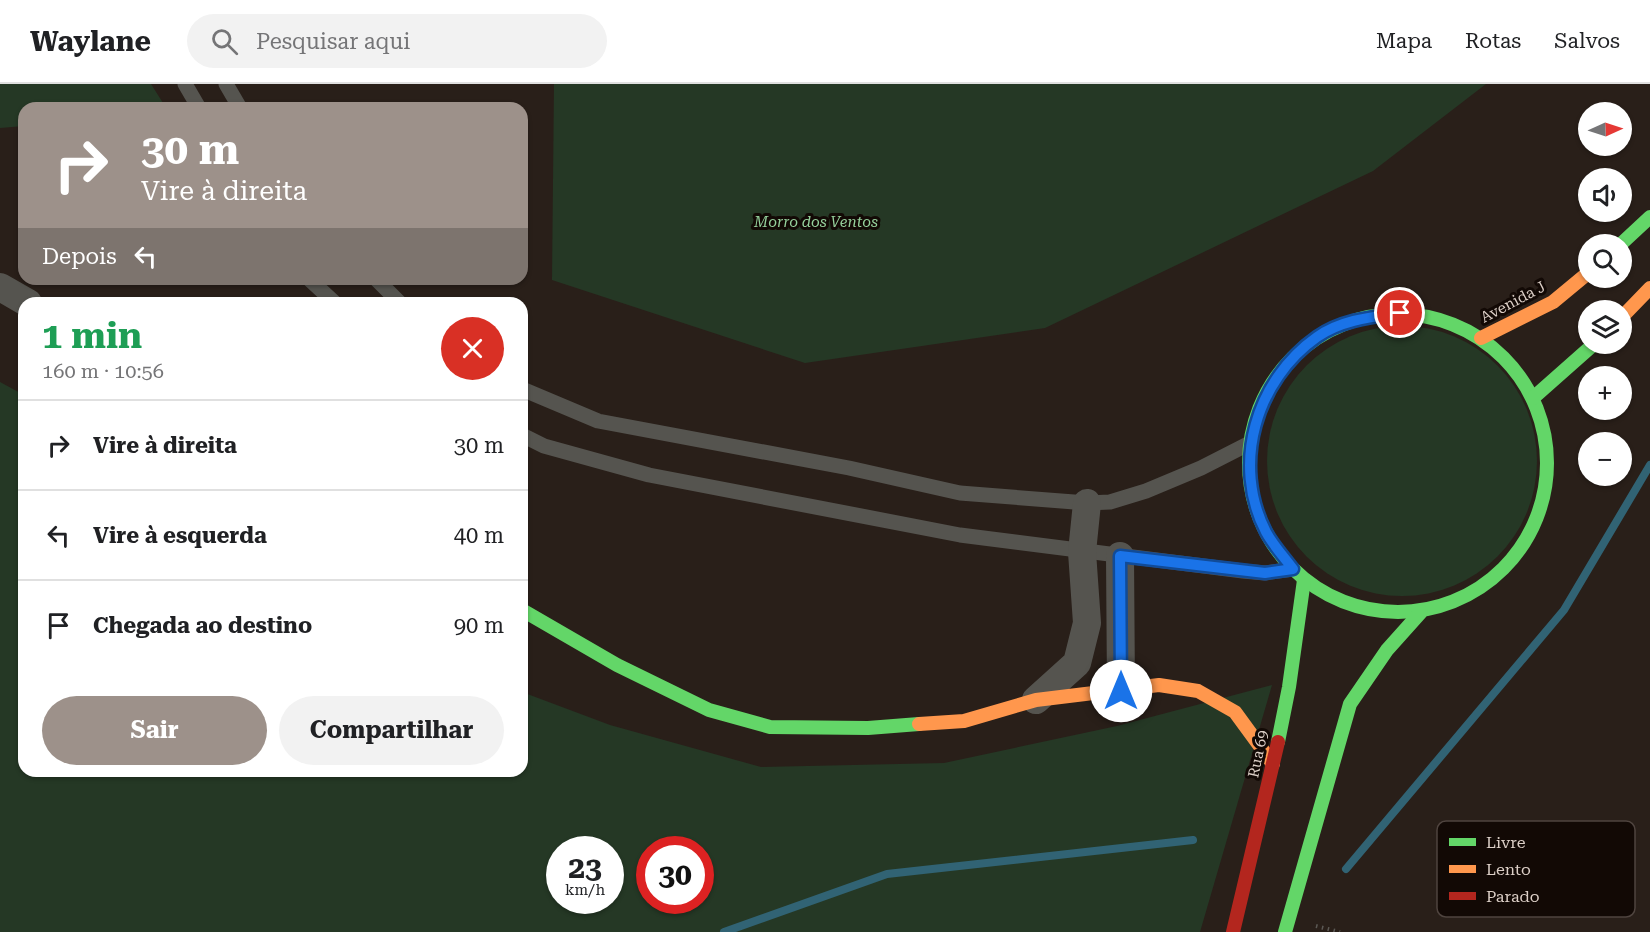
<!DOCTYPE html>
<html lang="pt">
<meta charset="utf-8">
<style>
body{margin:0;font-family:"Roboto Serif",serif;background:#f2f2f2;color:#202124;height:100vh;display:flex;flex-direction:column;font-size:22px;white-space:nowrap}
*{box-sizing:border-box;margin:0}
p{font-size:20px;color:#757577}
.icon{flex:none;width:33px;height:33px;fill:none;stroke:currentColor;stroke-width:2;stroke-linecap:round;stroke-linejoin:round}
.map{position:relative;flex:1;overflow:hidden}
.side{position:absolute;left:18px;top:213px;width:510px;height:480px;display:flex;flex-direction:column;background:#fff;border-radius:18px;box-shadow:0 2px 4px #0004}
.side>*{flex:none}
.hud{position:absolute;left:18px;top:18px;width:510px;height:183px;border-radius:18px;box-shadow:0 2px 4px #0004;background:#9d918a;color:#fff;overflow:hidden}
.needle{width:39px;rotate:87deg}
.tools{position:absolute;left:1578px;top:18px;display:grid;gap:12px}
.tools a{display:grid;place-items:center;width:54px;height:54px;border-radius:50%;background:#fff;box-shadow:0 2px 4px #0004;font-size:30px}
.speed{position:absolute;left:546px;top:752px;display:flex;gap:12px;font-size:30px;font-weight:700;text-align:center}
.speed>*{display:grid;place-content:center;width:78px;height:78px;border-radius:50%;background:#fff;box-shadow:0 2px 4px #0004;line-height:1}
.speed small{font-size:15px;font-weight:400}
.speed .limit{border:9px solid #d22;background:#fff;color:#111}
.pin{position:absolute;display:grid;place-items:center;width:51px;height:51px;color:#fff;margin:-26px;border:3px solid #fff;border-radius:50%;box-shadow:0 2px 6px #0007}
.me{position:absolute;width:66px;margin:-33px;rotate:0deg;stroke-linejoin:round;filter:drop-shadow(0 0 4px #0008)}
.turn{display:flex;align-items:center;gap:21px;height:126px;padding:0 24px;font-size:27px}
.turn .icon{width:78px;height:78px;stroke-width:2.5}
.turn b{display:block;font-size:42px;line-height:51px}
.then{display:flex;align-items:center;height:57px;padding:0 24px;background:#0003;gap:12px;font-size:22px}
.round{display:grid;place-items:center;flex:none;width:63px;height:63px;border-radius:32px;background:#f2f2f2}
.summary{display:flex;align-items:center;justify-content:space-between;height:102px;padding:0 24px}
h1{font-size:36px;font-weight:700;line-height:45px;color:#1e9e55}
.primary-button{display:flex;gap:12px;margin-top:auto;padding:12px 24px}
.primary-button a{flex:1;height:69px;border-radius:36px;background:#9d918a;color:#fff;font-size:24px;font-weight:700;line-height:69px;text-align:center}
.primary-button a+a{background:#f2f2f2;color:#202124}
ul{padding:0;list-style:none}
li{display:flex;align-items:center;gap:18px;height:90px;padding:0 24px;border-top:2px solid #e0e0e0}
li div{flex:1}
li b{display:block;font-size:22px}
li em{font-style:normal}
header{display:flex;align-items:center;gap:36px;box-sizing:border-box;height:84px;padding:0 30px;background:#fff;border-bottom:2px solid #e0e0e0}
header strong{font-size:28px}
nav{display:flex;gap:33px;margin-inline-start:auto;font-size:21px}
.search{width:420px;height:54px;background:#f2f2f2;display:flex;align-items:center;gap:15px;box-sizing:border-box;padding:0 21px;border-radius:33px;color:#757577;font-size:22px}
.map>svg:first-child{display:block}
.green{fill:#253825;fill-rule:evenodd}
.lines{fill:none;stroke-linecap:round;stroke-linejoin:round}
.stream{stroke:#316374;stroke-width:8}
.path{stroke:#5c5955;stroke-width:4;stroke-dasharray:1.5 4.5;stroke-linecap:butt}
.lane{stroke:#55544f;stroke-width:15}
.street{stroke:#55544f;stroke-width:28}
.fast{stroke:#63d668;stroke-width:14}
.slow{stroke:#ff974d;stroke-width:14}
.jam{stroke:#b3261e;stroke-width:14}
.route-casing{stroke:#114b97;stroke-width:15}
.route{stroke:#1a73e8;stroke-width:10}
.labels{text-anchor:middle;stroke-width:6;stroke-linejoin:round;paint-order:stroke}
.park-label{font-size:15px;font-style:italic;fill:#95d19c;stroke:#120905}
.street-label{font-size:15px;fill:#dccfc7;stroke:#120905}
.key{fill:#120905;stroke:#4f443f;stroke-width:1.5}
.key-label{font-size:16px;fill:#dccfc7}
</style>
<header>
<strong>Waylane</strong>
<div class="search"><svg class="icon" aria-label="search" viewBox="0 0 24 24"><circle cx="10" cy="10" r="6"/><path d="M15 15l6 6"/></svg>Pesquisar aqui</div>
<nav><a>Mapa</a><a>Rotas</a><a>Salvos</a></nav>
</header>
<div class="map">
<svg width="1650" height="848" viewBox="0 0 1650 848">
<rect width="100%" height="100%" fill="#291f19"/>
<g class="green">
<polygon points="0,0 151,0 163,19 148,24 24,24 24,42 0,44"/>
<polygon points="554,0 1486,0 1373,87 1045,244 805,279 552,196"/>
<circle cx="1402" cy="377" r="135"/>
<path d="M0,298L24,311V687H522V608L610,641L761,683L944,679L1117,642L1272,601L1200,848H0ZM560,765H610V816H560ZM650,765H700V816H650Z"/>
</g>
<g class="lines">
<g class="stream">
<polyline points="1346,785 1564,526 1650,381"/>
<polyline points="724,848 887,790 1193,756"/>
</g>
<polyline class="path" points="1316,842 1340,848"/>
<g class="lane">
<polyline points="185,0 199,24"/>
<polyline points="226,0 240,24"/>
<polyline points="309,195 335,219"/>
<polyline points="376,195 400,219"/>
<polyline points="522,305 598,337 849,384 960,409 1087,419 1110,418 1146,407 1201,384 1250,359"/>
<polyline points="522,351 544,362 649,391 960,451 1243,487 1265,489 1293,485"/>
</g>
<g class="street">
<polyline points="0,203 28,219"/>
<polyline points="1120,472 1121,607"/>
<polyline points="1036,616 1077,579 1087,539 1082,468 1087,419"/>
</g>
<g class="fast">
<polyline points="1621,160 1650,133"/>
<circle cx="1398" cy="379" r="149"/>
<polyline points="1533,314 1594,260"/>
<polyline points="522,526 617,581 709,626 770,643 868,644 919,640"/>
<polyline points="1278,658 1289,603 1304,496"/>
<polyline points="1285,848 1350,620 1387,566 1421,528"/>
</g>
<g class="slow">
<polyline points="1622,233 1650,204"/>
<polyline points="1481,254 1553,218 1588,189"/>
<polyline points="919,640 964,637 1036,616 1159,601 1198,607 1235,628 1273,680"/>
</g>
<polyline class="jam" points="1233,848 1278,658"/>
</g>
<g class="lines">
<defs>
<path id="route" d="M1121,607L1120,472L1265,489L1293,485C1284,473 1273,461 1266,448C1231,380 1256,296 1317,253C1341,236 1371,233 1400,229"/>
</defs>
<use href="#route" class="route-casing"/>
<use href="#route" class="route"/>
</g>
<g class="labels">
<g class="park-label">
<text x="816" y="143">Morro dos Ventos</text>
</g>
<g class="street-label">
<text transform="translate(1513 218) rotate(-28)" y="5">Avenida J</text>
<text transform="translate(1258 670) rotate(-78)" y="5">Rua 69</text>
</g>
</g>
<rect x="1437" y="737" width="198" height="96" rx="9" class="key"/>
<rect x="1449" y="754" width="27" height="8" fill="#63d668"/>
<rect x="1449" y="781" width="27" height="8" fill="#ff974d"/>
<rect x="1449" y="808" width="27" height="8" fill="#b3261e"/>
<g class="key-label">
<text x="1486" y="764">Livre</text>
<text x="1486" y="791">Lento</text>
<text x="1486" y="818">Parado</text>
</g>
</svg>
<div class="tools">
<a><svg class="needle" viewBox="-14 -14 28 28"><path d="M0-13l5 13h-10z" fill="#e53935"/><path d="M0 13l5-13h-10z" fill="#757577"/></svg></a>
<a><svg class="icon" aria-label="sound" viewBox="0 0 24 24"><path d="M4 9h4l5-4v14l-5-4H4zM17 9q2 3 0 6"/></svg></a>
<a><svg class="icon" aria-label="search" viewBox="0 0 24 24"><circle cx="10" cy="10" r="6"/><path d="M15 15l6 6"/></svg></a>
<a><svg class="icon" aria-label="layers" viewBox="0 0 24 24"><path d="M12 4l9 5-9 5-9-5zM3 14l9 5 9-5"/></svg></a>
<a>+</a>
<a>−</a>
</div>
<div class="speed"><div>23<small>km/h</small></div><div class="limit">30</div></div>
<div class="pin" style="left:1400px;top:229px;background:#d93025"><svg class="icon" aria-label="arrive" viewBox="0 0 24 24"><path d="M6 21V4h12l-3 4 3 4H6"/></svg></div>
<svg class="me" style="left:1121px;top:607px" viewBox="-20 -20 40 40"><circle r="19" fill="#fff"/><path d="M0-13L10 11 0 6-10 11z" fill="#1a73e8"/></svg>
<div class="hud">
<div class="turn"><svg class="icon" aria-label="right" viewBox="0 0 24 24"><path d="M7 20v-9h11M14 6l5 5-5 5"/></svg><div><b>30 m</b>Vire à direita</div></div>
<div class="then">Depois<svg class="icon" aria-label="left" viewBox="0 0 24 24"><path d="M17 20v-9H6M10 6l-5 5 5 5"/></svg></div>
</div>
<section class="side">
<div class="summary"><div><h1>1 min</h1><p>160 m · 10:56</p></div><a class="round" style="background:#d93025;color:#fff"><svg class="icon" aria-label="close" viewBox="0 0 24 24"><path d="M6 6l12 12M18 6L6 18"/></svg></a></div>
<ul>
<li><svg class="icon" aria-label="right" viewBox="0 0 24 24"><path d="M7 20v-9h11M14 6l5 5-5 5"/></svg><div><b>Vire à direita</b></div><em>30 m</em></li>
<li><svg class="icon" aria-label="left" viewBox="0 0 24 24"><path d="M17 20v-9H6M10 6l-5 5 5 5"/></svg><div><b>Vire à esquerda</b></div><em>40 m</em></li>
<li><svg class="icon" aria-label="arrive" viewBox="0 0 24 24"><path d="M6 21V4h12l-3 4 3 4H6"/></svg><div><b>Chegada ao destino</b></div><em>90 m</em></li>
</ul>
<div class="primary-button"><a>Sair</a><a>Compartilhar</a></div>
</section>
</div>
